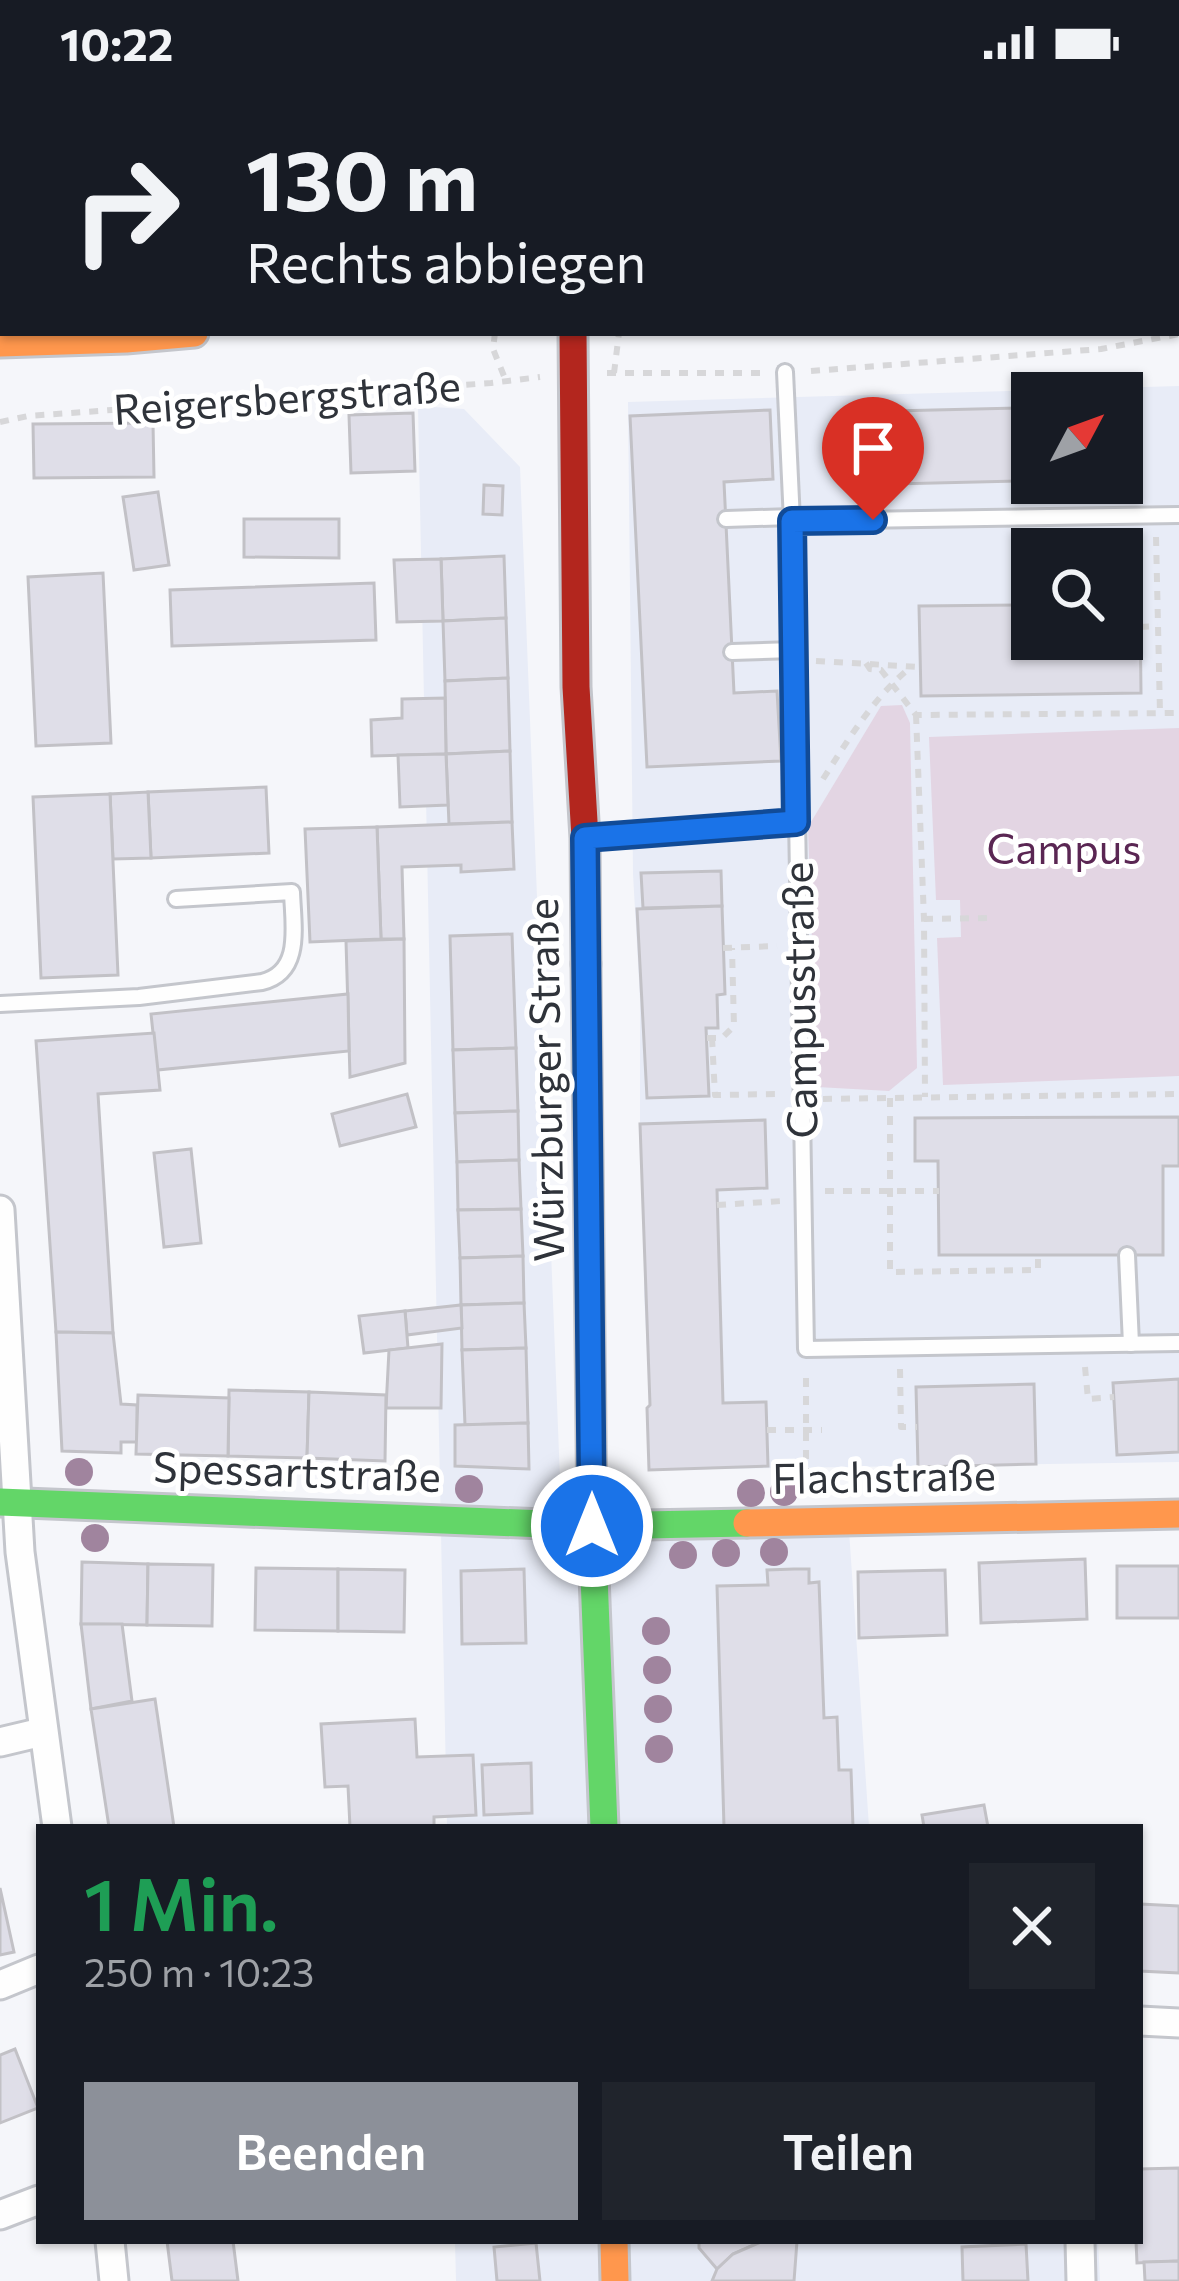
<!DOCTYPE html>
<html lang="de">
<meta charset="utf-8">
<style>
body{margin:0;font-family:Commissioner,sans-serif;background:#20242c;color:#f1f3f6;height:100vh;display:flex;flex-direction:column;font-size:45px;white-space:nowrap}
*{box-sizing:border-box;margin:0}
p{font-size:39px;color:#9ea1a6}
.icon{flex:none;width:66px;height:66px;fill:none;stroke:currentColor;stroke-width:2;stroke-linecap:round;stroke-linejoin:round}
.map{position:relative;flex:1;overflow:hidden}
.drawer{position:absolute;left:36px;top:1740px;width:1107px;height:420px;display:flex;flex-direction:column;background:#171b24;border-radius:0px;box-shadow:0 3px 9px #0004}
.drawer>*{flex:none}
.top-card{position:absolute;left:0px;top:0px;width:1179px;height:252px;box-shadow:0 3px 9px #0004;background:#171b24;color:#f1f3f6;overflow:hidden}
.needle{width:78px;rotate:49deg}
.controls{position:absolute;left:1011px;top:288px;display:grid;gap:24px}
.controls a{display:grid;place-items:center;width:132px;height:132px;border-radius:0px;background:#171b24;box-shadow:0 3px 9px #0004;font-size:60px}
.pin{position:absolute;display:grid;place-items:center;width:102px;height:102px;color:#fff;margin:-123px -51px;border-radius:50% 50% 50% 0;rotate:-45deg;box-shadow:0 0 12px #0007}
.pin .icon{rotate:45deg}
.me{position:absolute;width:132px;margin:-66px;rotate:0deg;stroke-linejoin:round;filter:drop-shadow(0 0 9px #0008)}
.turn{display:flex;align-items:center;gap:42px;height:252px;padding:0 48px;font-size:54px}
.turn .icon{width:156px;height:156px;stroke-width:2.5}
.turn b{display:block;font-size:84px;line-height:102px}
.round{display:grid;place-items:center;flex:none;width:126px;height:126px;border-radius:0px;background:#20242c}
.headline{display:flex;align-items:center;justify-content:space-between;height:204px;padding:0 48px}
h1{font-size:72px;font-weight:600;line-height:90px;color:#1e9e55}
.primary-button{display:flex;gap:24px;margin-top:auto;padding:24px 48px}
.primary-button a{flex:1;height:138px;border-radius:0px;background:#8c9099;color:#fff;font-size:48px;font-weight:600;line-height:138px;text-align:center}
.primary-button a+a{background:#20242c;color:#f1f3f6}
.status{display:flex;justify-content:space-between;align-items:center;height:84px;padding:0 60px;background:#171b24;direction:ltr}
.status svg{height:33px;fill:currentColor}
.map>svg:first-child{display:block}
.built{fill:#e8ecf7;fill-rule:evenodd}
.green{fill:#e3d5e3}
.building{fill:#dfdee8;stroke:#c2c1c6;stroke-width:3}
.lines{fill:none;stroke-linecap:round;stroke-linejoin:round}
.lane-casing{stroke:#c4c6cc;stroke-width:20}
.street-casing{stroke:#c4c6cc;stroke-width:33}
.fast-casing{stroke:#c4c6cc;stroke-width:33}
.slow-casing{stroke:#c4c6cc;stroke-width:33}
.jam-casing{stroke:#c4c6cc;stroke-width:33}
.path{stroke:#d7d7d9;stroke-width:6;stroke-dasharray:9 9;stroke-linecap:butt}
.lane{stroke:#fefefe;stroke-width:14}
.street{stroke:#fefefe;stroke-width:27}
.fast{stroke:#63d668;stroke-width:27}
.slow{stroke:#ff974d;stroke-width:27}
.jam{stroke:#b3261e;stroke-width:27}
.rail{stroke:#cccdcf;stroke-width:9;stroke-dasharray:6 12;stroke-linecap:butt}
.tree{fill:#a0849e}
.route-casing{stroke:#114b97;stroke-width:30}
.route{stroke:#1a73e8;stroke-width:21}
.labels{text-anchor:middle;stroke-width:10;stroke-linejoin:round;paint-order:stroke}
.street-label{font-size:42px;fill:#2f333a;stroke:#fff}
.park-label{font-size:42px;fill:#5a2653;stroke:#fff}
</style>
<div class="status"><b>10:22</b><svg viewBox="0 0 49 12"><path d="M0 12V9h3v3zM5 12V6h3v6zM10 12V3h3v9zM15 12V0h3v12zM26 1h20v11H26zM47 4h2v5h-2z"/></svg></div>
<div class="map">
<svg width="1179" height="2197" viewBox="0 0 1179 2197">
<rect width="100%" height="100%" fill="#f5f6fa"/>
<g class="built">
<path d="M1179,302V1378L649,1386L647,1324L650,1320L644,1210V1197H646L640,1040V915L633,790L628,318ZM1032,309H1122V399H1032ZM1032,465H1122V555H1032Z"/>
<polygon points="418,322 464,325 520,383 562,1445 849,1446 869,1743 447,1743"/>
<polygon points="455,2157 1098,2157 1100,2197 456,2197"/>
</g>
<g class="green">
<polygon points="0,0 487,0 487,3 3,3 3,67 0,67"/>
<polygon points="902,621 910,639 917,984 889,1007 817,1003 808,743 881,622"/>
<polygon points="1179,644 1179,992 943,1001 937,854 961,853 960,816 936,816 929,653"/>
</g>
<g class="building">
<polygon points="1021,324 1022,397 894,400 893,327"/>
<polygon points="770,326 773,395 724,398 734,609 777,607 781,677 647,683 630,332"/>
<polygon points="413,329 415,387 351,389 349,331"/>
<polygon points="153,339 154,393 34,394 33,340"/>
<polygon points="1043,399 1118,399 1119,415 1044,418"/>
<polygon points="484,401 503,402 502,431 483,430"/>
<polygon points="158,408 169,481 134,486 123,413"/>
<polygon points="244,435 339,435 339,474 244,473"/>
<polygon points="504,472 506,534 443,537 441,475"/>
<polygon points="441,475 443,537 397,538 394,476"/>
<polygon points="103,489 111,659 36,662 28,493"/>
<polygon points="374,499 376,556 172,562 170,506"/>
<polygon points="1122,520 1140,520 1141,609 921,612 919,522 1032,521 1032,555 1122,555"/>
<polygon points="506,534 508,594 445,597 443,537"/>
<polygon points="508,594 510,667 446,670 445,597"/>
<polygon points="445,614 446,670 372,672 371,636 402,634 402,615"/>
<polygon points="510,667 512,738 449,740 446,670"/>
<polygon points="446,670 448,721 400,723 398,671"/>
<polygon points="266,703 269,769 151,774 148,708"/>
<polygon points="148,708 151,774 113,775 110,710"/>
<polygon points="110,710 118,891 41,894 33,713"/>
<polygon points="512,738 514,785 461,788 461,781 402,783 404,855 381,855 377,743"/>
<polygon points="377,743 381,855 310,858 305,745"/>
<polygon points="721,787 722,822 643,824 641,789"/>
<polygon points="722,822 725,910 717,911 718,944 706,944 709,1012 647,1014 637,825"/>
<polygon points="512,850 516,964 453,966 450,852"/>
<polygon points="404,855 405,979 350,993 346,857"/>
<polygon points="348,910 349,967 157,986 151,930"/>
<polygon points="154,949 160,1006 98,1010 113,1249 56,1248 36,957"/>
<polygon points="516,964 518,1027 455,1029 453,966"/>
<polygon points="407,1010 416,1043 340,1062 332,1030"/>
<polygon points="518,1027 519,1076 457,1078 455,1029"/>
<polygon points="1179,1033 1179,1082 1163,1082 1163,1171 939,1171 938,1077 915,1077 915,1034"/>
<polygon points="765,1036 767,1104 717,1106 723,1319 766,1318 768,1382 649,1386 647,1324 650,1321 640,1040"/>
<polygon points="191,1065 201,1159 164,1163 154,1069"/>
<polygon points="519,1076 521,1125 458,1126 457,1078"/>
<polygon points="521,1125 523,1172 460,1174 458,1126"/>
<polygon points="523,1172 524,1219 461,1221 460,1174"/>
<polygon points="524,1219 526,1264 462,1266 461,1221"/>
<polygon points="461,1221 462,1244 407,1251 405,1227"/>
<polygon points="405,1227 408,1264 364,1269 359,1232"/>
<polygon points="56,1248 113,1249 121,1320 137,1321 137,1358 121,1358 121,1369 62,1367"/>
<polygon points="442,1260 441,1324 386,1324 389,1266"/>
<polygon points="526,1264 528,1339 465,1341 462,1266"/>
<polygon points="1179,1295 1179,1368 1117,1371 1113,1299"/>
<polygon points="1034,1300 1036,1380 918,1383 916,1303"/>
<polygon points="229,1306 309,1308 307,1374 228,1372"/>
<polygon points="309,1308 386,1311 385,1377 307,1374"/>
<polygon points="138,1311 229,1314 228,1372 136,1370"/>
<polygon points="528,1339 529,1385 455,1382 455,1341"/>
<polygon points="1085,1475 1087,1535 981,1539 979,1479"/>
<polygon points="82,1478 148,1480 147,1541 81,1540"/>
<polygon points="148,1480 213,1481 212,1542 147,1541"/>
<rect x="1117" y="1482" width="62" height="52"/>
<polygon points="256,1484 338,1485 338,1547 255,1546"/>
<polygon points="338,1485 405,1486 404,1548 338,1547"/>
<polygon points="524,1485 526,1559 462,1560 461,1487"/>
<polygon points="794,1485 809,1485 809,1499 819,1498 824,1634 837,1633 839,1686 851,1686 853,1743 724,1743 717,1502 768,1501 767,1486"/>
<polygon points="945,1486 947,1551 859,1554 858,1488"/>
<polygon points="81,1540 122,1540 132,1617 91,1625"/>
<polygon points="155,1615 174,1743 109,1743 91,1625"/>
<polygon points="415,1635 417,1673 473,1671 476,1731 434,1733 434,1743 350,1743 348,1702 325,1703 321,1640"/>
<polygon points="531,1679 532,1729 484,1731 482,1681"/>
<polygon points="984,1721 988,1743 924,1743 922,1731"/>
<polygon points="0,1804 14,1868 0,1871"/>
<polygon points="1140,1820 1179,1822 1179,1889 1140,1887"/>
<polygon points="15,1965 38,2024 0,2039 0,1971"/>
<polygon points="1179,2084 1179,2177 1137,2179 1136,2157 1140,2157 1140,2085"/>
<polygon points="167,2157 233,2157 238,2197 172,2197"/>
<polygon points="699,2157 763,2157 733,2170 717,2185 699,2164"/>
<polygon points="763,2157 797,2157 794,2197 712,2197 717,2185 733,2170"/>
<polygon points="536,2159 540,2197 497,2197 494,2163"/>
<polygon points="1026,2160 1028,2197 963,2197 962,2163"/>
<polygon points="1179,2177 1179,2197 1145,2197 1144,2178"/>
</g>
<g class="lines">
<defs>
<g id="lane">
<polyline points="785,288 792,437"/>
<polyline points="1179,431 792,437 806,1265 1179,1259"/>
<polyline points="726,435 792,433"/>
<polyline points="732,568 794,566"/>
<polyline points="586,753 796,738"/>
<path d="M0,920L139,913L262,898C303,888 293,841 292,808L176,815"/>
<polyline points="1127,1171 1131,1260"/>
</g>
<g id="street">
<polyline points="0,1126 20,1468 57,1743"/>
<polyline points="0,1658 42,1648"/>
<polyline points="0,1901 39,1885"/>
<polyline points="1140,1937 1179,1939"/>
<polyline points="0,2131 39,2116"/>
<polyline points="110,2157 114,2197"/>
<polyline points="1080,2157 1081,2197"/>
</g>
<g id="fast">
<polyline points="0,206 3,206"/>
<polyline points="586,880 592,1442 604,1743"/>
<polyline points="0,1418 592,1442 747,1439"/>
</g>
<g id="slow">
<polyline points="569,0 569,3"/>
<polyline points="0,165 3,165"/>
<polyline points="0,259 126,255 194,249"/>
<polyline points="747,1439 1179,1430"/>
<polyline points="614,2157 615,2197"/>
</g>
<g id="jam">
<polyline points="1090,3 1102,0"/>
<polyline points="1176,27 1179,26"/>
<polyline points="1176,69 1179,68"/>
<polyline points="573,249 576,603 585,754 586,880"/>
</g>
</defs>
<use href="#lane" class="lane-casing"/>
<use href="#street" class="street-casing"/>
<use href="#fast" class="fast-casing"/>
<use href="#slow" class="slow-casing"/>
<use href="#jam" class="jam-casing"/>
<g class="path">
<polyline points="506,0 506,3"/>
<polyline points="617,0 617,3"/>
<polyline points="495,249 493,265 506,297"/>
<polyline points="811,287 1101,265 1179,250"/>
<polyline points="607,289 762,289"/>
<polyline points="614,289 619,249"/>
<polyline points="0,338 28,332 491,299 540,293"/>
<polyline points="1021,358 1031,359 1031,412"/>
<polyline points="1156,453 1160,629"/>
<polyline points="1140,543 1158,542"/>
<polyline points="816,577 920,583"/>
<polyline points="866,579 870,585 881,586 916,631 1179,629"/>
<polyline points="916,631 924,835 925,1013"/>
<path d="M823,695C850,653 873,614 912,582"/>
<polyline points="924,835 994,834"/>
<polyline points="723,864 777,862"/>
<polyline points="707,954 722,954 734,942 732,864"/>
<polyline points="712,954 715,1011 780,1010"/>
<polyline points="890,1014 890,1188 1038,1186 1038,1171"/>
<polyline points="823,1015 1179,1010"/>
<polyline points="825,1107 939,1107"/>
<polyline points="717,1121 782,1117"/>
<polyline points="1085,1283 1088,1315 1114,1313"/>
<polyline points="900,1285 901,1343 917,1343"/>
<polyline points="767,1346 822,1346"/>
<polyline points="806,1393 806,1289"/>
</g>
<use href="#lane" class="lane"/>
<use href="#street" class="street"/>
<use href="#fast" class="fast"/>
<use href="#slow" class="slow"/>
<use href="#jam" class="jam"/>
<g class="rail">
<polyline points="753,3 765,0"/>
<polyline points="0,92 3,92"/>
</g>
</g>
<g class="tree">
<circle cx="79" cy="1388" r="14"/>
<circle cx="469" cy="1405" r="14"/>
<circle cx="784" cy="1408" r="14"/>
<circle cx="751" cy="1409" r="14"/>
<circle cx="95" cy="1454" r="14"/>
<circle cx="774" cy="1468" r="14"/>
<circle cx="726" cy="1469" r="14"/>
<circle cx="683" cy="1471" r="14"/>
<circle cx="656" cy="1547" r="14"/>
<circle cx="657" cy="1586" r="14"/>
<circle cx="658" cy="1625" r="14"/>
<circle cx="659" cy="1665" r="14"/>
</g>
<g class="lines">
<defs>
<polyline id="route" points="592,1442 585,754 796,738 792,437 873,436"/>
</defs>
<use href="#route" class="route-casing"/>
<use href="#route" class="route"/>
</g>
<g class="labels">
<g class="street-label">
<text transform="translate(287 314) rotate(-4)" y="15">Reigersbergstraße</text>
<text transform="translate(800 916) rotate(-91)" y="15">Campusstraße</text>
<text transform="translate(546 996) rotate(-91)" y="15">Würzburger Straße</text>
<text transform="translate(297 1388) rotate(2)" y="15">Spessartstraße</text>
<text transform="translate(884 1393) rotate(-1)" y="15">Flachstraße</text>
</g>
<g class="park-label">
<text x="1064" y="780">Campus</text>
</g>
</g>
</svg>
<div class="controls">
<a><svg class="needle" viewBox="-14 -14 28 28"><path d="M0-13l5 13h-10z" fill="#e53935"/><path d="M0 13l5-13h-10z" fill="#9ea1a6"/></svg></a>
<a><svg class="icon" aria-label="search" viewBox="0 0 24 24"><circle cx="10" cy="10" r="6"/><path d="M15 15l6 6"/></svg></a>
</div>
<div class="pin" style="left:873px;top:436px;background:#d93025"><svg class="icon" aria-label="arrive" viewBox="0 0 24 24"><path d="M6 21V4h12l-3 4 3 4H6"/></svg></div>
<svg class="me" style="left:592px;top:1442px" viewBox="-20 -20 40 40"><circle r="17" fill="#1a73e8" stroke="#fff" stroke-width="3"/><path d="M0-11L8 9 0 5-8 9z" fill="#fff"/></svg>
<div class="top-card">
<div class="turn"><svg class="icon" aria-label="right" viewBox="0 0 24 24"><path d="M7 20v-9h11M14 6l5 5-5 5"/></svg><div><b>130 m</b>Rechts abbiegen</div></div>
</div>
<section class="drawer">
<div class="headline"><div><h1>1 Min.</h1><p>250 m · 10:23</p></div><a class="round"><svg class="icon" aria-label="close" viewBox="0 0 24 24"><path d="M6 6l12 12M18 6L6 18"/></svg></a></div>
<div class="primary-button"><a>Beenden</a><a>Teilen</a></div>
</section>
</div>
